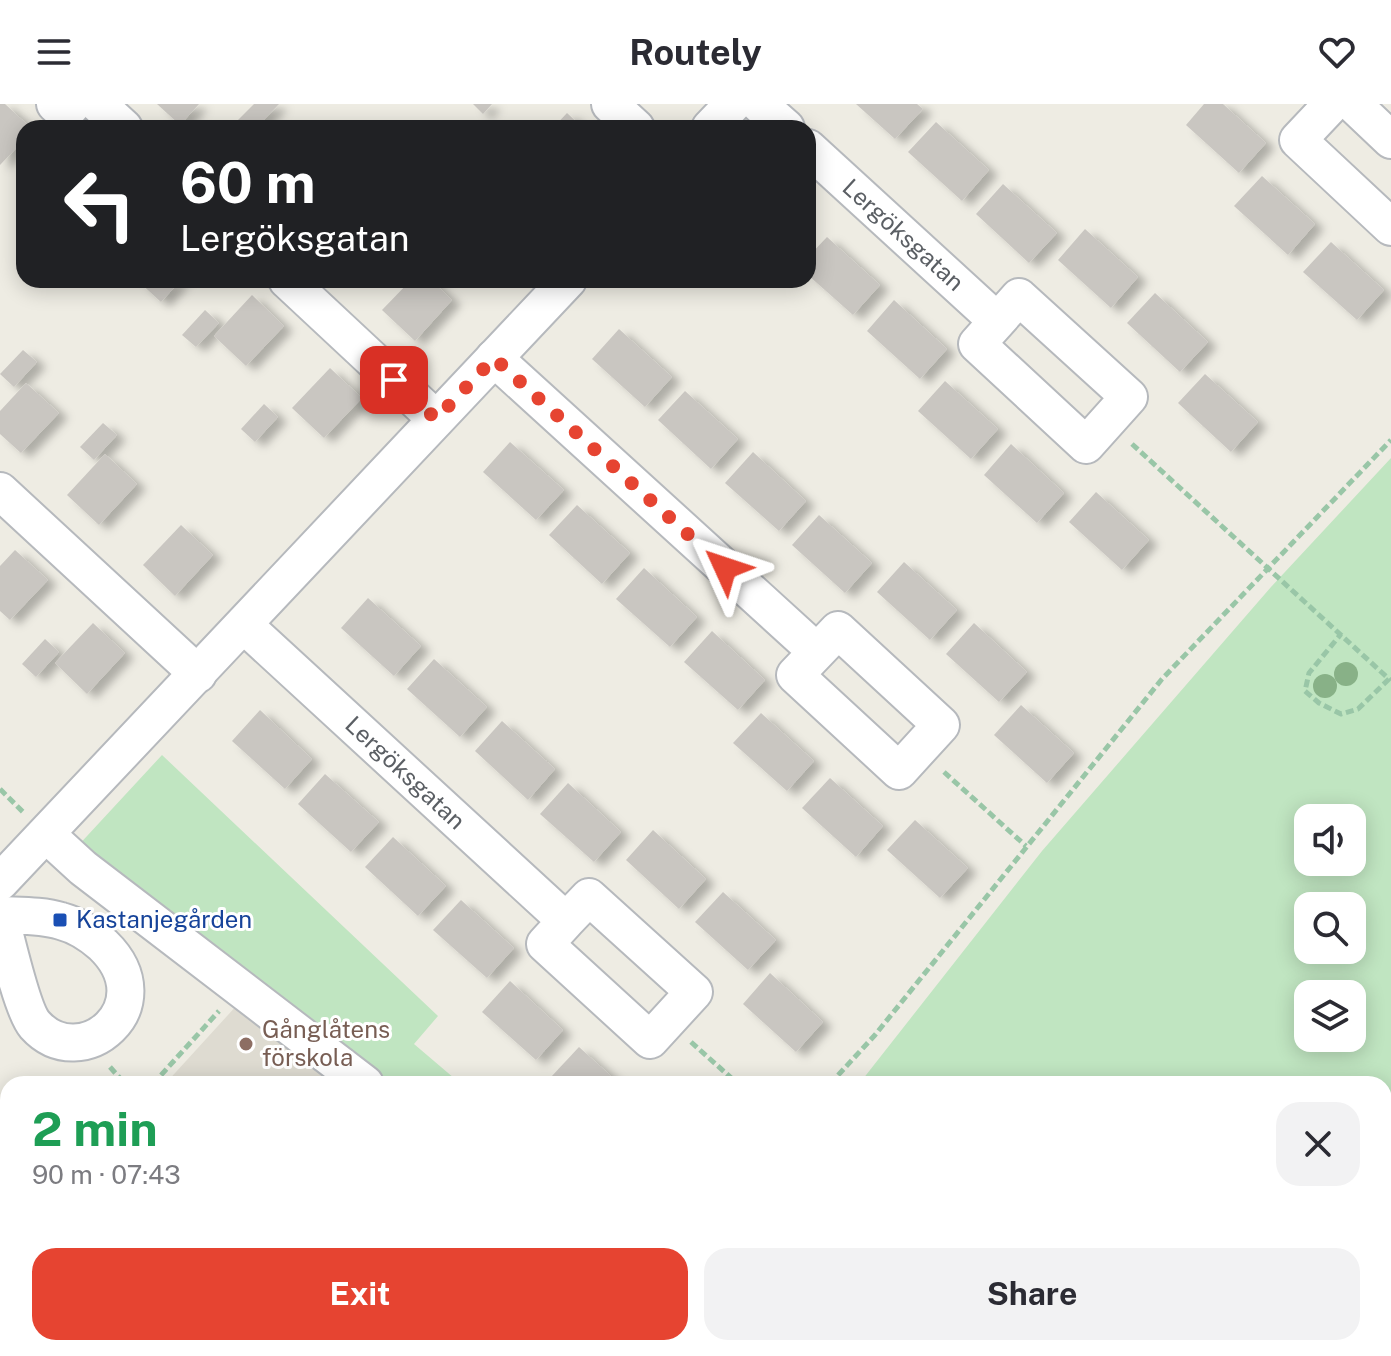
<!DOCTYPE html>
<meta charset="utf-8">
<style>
body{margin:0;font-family:"Public Sans",sans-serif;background:#f2f2f3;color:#2b2b33;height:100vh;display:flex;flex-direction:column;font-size:30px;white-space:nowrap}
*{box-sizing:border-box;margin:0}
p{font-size:26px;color:#7c7c81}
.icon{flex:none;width:44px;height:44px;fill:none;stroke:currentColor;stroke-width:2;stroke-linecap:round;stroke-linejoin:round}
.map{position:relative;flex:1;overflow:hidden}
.drawer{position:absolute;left:0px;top:972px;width:1392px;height:280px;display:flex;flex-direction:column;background:#fff;border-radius:24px 24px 0 0;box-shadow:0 4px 20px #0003}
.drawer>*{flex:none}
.hud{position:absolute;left:16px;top:16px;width:800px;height:168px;border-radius:24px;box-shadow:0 4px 20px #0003;background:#202124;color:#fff;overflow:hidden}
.buttons{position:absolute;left:1294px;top:700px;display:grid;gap:16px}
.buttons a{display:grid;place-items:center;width:72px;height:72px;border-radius:16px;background:#fff;box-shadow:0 4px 20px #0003;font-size:40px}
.pin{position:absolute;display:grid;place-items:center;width:68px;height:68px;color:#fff;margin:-34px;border-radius:16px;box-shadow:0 4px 12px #0006}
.me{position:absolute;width:88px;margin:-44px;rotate:312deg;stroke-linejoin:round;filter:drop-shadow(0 0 6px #0008)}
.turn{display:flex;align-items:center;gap:28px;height:168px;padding:0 32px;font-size:36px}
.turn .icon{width:104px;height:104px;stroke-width:2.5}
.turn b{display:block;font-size:56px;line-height:68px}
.round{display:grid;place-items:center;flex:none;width:84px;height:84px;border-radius:24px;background:#f2f2f3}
.headline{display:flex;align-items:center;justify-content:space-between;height:136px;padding:0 32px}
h1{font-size:48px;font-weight:700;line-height:60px;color:#1e9e55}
.primary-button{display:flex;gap:16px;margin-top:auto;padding:16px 32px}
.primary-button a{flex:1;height:92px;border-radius:24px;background:#e64431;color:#fff;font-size:32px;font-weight:700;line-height:92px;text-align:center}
.primary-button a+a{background:#f2f2f3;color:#2b2b33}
header{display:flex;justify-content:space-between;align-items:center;height:104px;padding:0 32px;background:#fff;font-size:36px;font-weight:700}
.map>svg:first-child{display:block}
.education{fill:#dedbd1}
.green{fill:#c0e5c1;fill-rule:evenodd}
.building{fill:#c9c6c1;filter:url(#shadow)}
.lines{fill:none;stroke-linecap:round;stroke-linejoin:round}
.minor-casing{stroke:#b6b9bd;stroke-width:40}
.path{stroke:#99c6a7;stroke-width:5;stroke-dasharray:8 4;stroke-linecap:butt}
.minor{stroke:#fff;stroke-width:36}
.tree{fill:#88b187}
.route{stroke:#e64431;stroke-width:14;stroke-dasharray:0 25.2}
.transit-dot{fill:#1a4fb4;stroke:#fff;stroke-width:3}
.education-dot{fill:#8d6e63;stroke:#fff;stroke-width:3}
.labels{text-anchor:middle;stroke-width:6;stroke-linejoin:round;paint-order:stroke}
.street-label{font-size:24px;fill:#5b5f64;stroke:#fff}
.transit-label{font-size:24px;fill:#164399;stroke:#fff;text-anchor:start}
.education-label{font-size:24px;fill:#785e54;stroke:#fff;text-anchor:start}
</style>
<header><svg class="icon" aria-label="menu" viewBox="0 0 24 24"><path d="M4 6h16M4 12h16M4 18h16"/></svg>Routely<svg class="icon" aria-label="heart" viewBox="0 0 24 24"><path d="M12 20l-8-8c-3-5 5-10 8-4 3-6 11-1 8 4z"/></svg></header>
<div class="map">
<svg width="1391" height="1252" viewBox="0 0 1391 1252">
<defs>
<filter id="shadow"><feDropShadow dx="9" dy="5" stdDeviation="4" flood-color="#0004"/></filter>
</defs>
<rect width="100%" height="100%" fill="#eeece3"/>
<g class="education">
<polygon points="238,900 342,980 165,980"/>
<polygon points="8,1153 8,1244 555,1244 553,1252 0,1252 0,1161"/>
</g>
<g class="green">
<path d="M1391,354V1166L1384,1169V980H859L1042,747L1271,483ZM1352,714V758H1308V714ZM1308,802H1352V846H1308ZM1352,890V934H1308V890Z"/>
<polygon points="162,651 438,912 414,940 461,980 378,980 75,745"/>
<polygon points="1391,1199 1391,1252 1269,1252 1288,1244 1384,1244 1384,1202"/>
<polygon points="601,1244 722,1244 758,1252 597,1252"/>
<polygon points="1031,1244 1154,1244 1129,1252 1031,1252"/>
</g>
<g class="building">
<polygon points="0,0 5,0 31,24 24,24 24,36 0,61"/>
<polygon points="157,0 199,0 180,21"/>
<polygon points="254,0 279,0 256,24 242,24 236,18"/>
<polygon points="473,0 492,0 483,10"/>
<polygon points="856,0 917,0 923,5 895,35"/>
<polygon points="1204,0 1223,0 1266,39 1239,69 1186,21"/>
<polygon points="567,9 583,24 553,24"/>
<polygon points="936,18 989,66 962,97 908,48"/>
<polygon points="1262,72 1315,120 1288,151 1234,102"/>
<polygon points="1003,80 1057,129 1029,159 976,110"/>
<polygon points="1085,125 1138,173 1111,204 1058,156"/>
<polygon points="827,133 880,181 853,211 808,171 808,153"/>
<polygon points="1331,138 1384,186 1357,216 1303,168"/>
<polygon points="137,176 181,176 161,198"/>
<polygon points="411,176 431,176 452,196 415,237 382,206"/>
<polygon points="1155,189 1208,238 1180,268 1127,219"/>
<polygon points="252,191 284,222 246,262 214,232"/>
<polygon points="894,196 947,245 920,275 867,227"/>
<polygon points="205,206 219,219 196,243 182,231"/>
<polygon points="619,225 672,273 645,303 592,255"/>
<polygon points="23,246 37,258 14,283 0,270"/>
<polygon points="330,264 362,294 324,334 292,304"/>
<polygon points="1205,270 1258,318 1231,348 1178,299"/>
<polygon points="945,277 998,325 971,355 918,307"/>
<polygon points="26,279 59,309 21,349 0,330 0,307"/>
<polygon points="685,287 738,335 711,365 658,316"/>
<polygon points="264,300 278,313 255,338 241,325"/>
<polygon points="103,319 117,331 94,356 80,343"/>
<polygon points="510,338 564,386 536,416 483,368"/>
<polygon points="1011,340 1064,389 1037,419 984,371"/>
<polygon points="753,348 806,397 779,427 725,379"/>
<polygon points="105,350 137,380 99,421 67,391"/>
<polygon points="1096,388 1149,436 1122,466 1069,418"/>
<polygon points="577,401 630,449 602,480 549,431"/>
<polygon points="819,411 872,459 845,489 792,441"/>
<polygon points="181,421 213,451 175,492 143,461"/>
<polygon points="15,446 48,476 10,516 0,507 0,462"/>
<polygon points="904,458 957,506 930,536 877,488"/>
<polygon points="644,464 697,513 670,543 616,495"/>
<polygon points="368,494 421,542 394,572 341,524"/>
<polygon points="93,519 125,549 87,590 55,559"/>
<polygon points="974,519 1027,568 999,598 946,550"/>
<polygon points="712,527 765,576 738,606 684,558"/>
<polygon points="45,535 59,548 36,573 22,560"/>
<polygon points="434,555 487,603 460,633 407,585"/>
<polygon points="1021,601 1074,649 1047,679 994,631"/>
<polygon points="260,606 312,655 285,685 232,637"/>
<polygon points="761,609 814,657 787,687 733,639"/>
<polygon points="502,617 555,665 528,696 475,647"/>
<polygon points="325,670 379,718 351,748 298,700"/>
<polygon points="830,674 883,722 856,753 802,704"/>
<polygon points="568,679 621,728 594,758 540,710"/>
<polygon points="915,716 968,764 940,794 887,746"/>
<polygon points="653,726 706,775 679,805 626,756"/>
<polygon points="393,733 446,782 418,812 365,763"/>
<polygon points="723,788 776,836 748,866 695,818"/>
<polygon points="461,796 514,844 487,874 433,826"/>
<polygon points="770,869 823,918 796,948 743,900"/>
<polygon points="510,877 563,926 536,956 482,908"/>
<polygon points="579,943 620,980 559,980 551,973"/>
<polygon points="302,1244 319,1244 312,1252"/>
<polygon points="329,1244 379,1244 372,1252 337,1252"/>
</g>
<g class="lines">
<defs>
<g id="minor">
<polyline points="55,0 65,9 73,0"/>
<polyline points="98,0 124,24"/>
<polyline points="610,0 636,24"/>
<polyline points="759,0 786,24"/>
<polyline points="1332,0 1298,36 1391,123"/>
<polyline points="1353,0 1391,36"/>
<polyline points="710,24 733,0"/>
<polyline points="808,44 997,217"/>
<polyline points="287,176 436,315"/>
<polygon points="1019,193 1129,293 1086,341 977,240"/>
<polyline points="494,254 817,548 795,571 899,667 941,621 838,526 817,548"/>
<polyline points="0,387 198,570"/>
<polyline points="244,521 566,817 545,840 650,936 694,888 589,793 566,817"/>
<polyline points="47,731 83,764 365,980"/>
<polyline points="0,778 568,176"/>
<path d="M0,811C19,812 42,811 61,817C76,821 92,831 103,841C166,902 81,972 35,921C22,906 6,834 0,811Z"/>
<polyline points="568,1252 571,1244"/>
</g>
</defs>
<use href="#minor" class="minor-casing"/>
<g class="path">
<polyline points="1132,340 1389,575 1358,605 1341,610 1319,599 1305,587 1309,569 1341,530"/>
<polyline points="944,668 1026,742"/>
<polyline points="0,685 23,708"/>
<polyline points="691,938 738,980"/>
<polyline points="110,963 125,980"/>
<polyline points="153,980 219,907"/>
<polyline points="830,980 875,931 1162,575 1391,336"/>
<polyline points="0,1055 8,1048"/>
<polyline points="0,1062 8,1070"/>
<polyline points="0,1144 8,1136"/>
<polyline points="1384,1177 1391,1174"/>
<polyline points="791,1244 810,1252"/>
<polyline points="1009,1252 1009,1244"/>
<polyline points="1204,1252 1224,1244"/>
</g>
<use href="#minor" class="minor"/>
</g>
<g class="tree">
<circle cx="1346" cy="570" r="12"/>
<circle cx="1325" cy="582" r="12"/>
</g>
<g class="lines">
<polyline class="route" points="394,276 436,315 494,254 725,464"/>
</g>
<rect class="transit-dot" x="52" y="808" width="16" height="16" rx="4"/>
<circle class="education-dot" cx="246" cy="940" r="8"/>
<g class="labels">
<g class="street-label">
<text transform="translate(903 131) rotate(42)" y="8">Lergöksgatan</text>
<text transform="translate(405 669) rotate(43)" y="8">Lergöksgatan</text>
</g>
<g class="transit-label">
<text x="76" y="824">Kastanjegården</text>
</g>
<g class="education-label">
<text x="262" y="934">Gånglåtens<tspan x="262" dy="28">förskola</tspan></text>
</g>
</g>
</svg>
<div class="buttons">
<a><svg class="icon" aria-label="sound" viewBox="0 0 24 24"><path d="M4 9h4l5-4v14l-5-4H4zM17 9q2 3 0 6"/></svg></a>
<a><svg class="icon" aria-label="search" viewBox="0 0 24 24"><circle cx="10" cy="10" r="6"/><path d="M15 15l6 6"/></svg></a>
<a><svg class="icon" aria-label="layers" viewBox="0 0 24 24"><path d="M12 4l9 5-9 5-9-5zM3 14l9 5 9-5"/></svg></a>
</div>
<div class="pin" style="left:394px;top:276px;background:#d93025"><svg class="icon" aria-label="arrive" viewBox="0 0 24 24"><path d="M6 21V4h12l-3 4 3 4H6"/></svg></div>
<svg class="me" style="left:725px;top:464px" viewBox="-20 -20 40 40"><path d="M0-17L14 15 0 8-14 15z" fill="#e64431" stroke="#fff" stroke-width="4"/></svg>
<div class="hud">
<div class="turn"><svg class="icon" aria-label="left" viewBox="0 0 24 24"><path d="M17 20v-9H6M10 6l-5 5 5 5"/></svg><div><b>60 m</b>Lergöksgatan</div></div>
</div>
<section class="drawer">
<div class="headline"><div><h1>2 min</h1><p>90 m · 07:43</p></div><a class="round"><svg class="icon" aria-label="close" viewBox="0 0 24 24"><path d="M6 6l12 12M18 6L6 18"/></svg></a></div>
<div class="primary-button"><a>Exit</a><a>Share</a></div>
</section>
</div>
